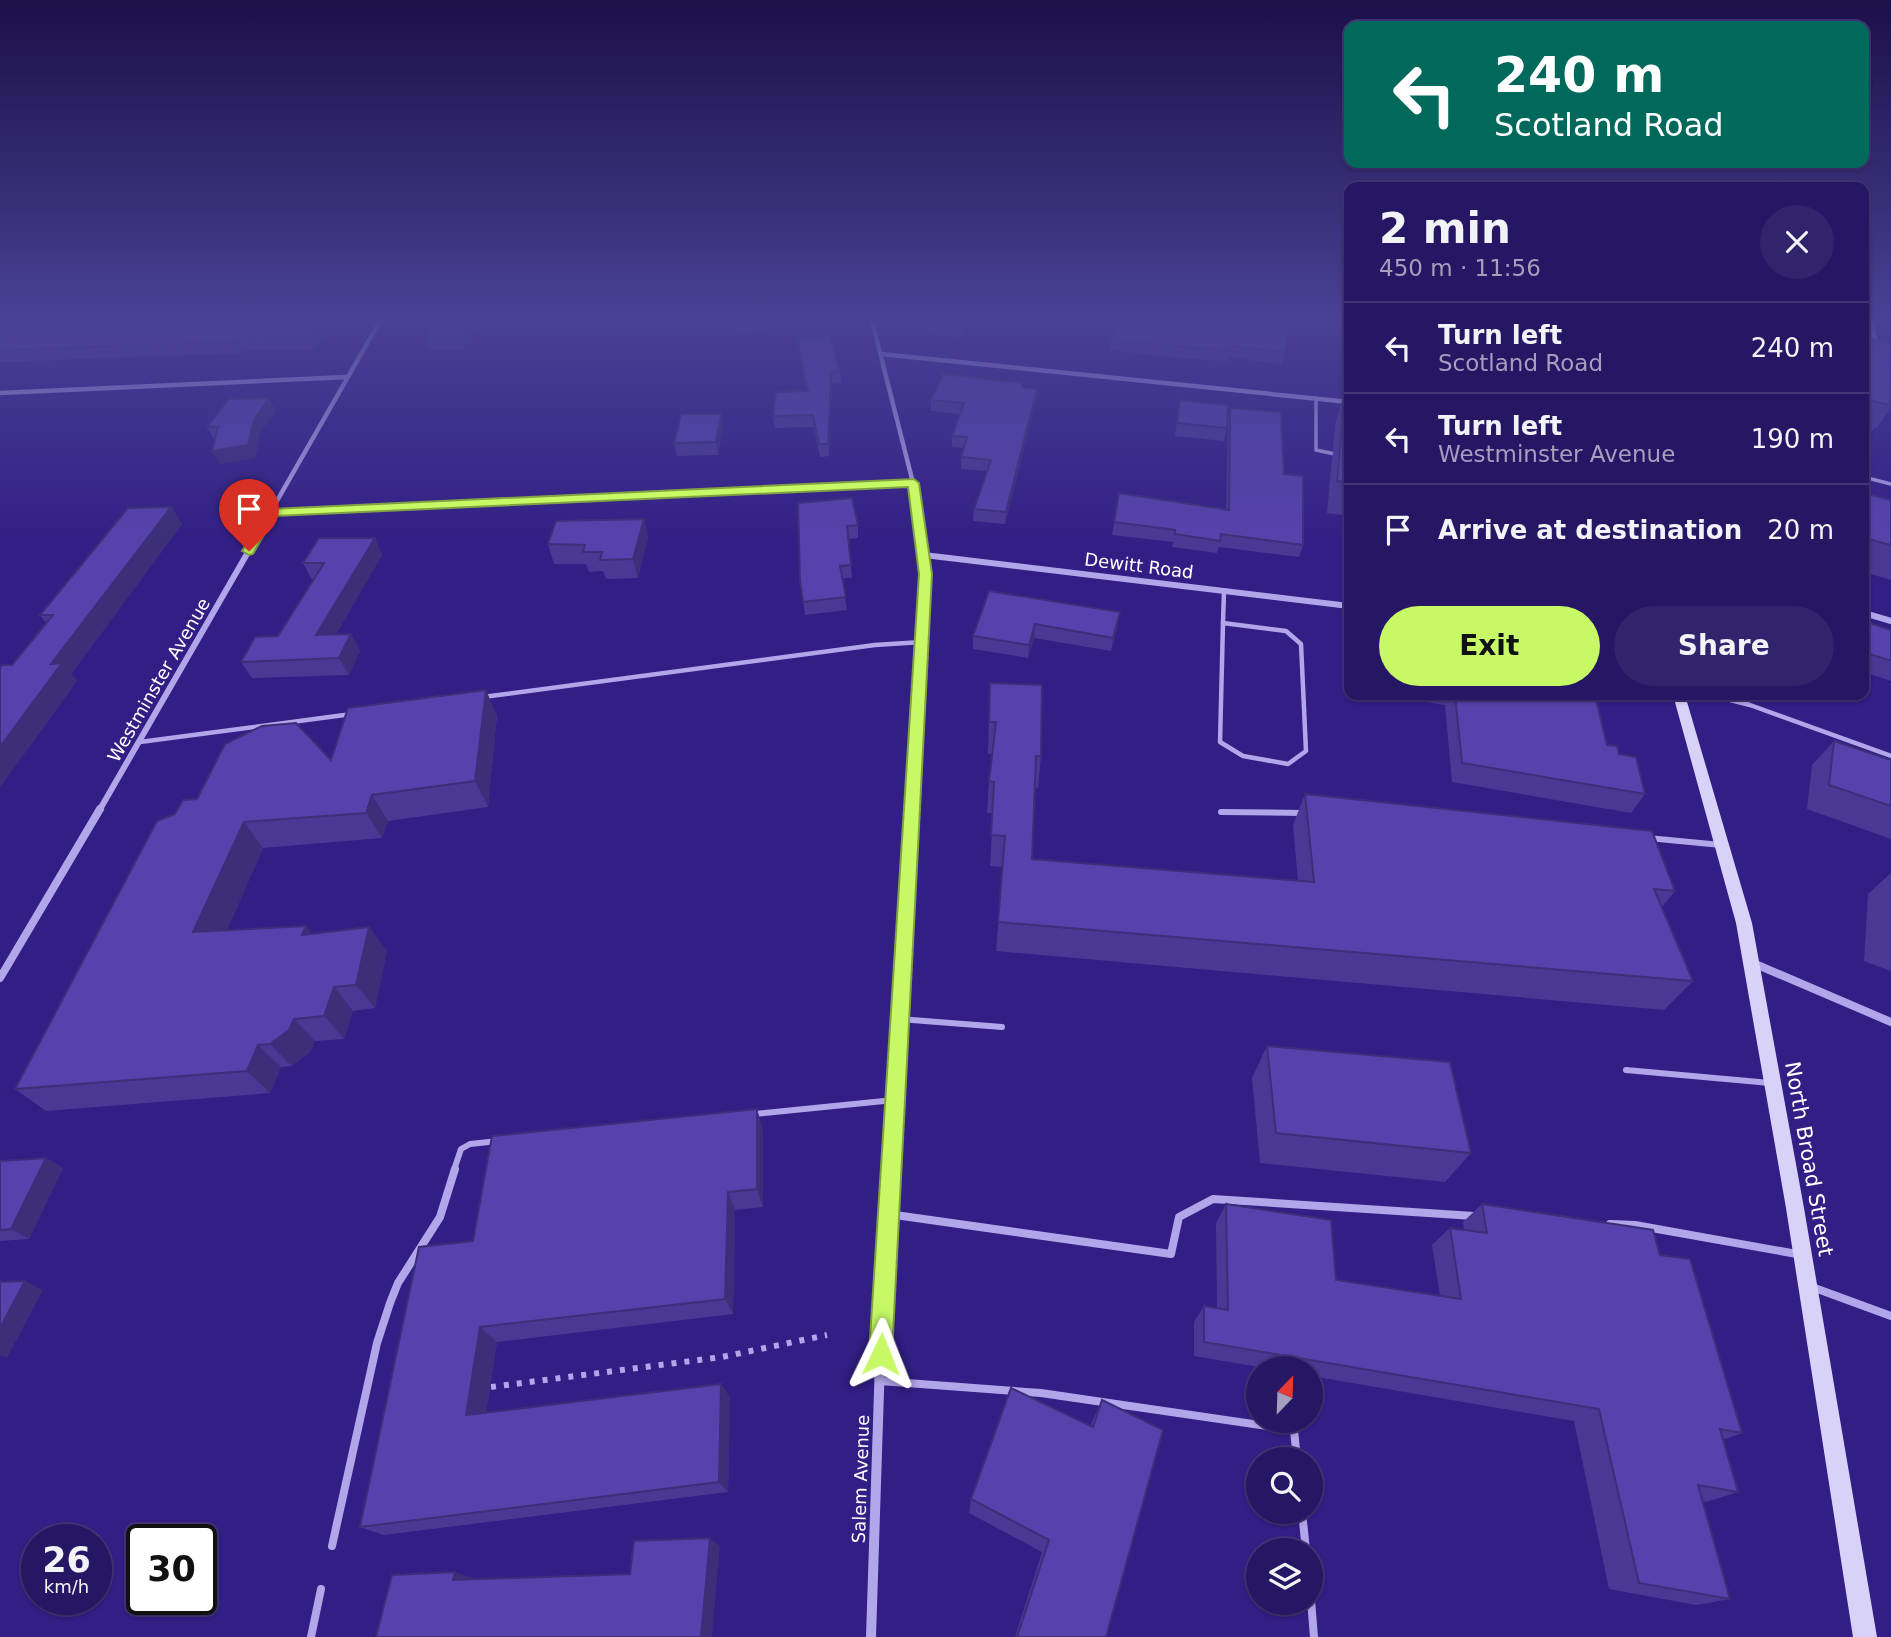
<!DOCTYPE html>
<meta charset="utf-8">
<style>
body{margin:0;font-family:"DejaVu Sans",sans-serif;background:#32236d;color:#f1f3f6;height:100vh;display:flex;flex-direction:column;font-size:26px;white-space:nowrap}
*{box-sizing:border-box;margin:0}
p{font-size:23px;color:#a49fbf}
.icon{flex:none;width:38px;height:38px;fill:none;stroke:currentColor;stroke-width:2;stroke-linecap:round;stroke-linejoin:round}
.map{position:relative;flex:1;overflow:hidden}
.sheet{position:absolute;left:1344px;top:182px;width:525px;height:518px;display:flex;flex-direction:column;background:#261664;border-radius:14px;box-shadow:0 2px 5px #0004,0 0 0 2px #423578}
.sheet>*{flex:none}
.banner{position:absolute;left:1344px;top:21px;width:525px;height:147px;border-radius:14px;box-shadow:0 2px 5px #0004,0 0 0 2px #423578;background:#00695c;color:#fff;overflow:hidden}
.needle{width:46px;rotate:23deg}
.controls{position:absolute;left:1246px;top:1356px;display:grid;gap:14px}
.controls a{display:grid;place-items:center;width:77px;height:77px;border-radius:50%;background:#261664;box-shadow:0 2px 5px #0004,0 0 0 2px #423578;font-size:35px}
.speed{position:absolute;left:21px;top:1524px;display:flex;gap:14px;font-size:35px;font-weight:700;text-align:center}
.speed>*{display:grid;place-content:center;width:91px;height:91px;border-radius:50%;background:#261664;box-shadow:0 2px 5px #0004,0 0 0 2px #423578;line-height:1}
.speed small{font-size:18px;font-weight:400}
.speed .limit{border:4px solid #111;border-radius:10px;background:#fff;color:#111}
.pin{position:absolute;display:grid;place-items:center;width:60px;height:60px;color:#fff;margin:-72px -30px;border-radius:50% 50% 50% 0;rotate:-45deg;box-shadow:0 0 7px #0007}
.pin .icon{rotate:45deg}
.me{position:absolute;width:77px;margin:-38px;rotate:2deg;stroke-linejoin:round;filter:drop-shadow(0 0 5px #0008)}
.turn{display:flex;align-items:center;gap:24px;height:147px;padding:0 35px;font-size:32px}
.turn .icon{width:91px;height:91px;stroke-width:2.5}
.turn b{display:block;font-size:49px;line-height:60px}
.round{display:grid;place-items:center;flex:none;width:74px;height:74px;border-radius:37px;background:#32236d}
.summary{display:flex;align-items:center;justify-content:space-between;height:119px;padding:0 35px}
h1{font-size:42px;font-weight:800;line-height:52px}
.primary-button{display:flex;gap:14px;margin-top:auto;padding:14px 35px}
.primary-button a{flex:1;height:80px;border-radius:42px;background:#c6f965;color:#111;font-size:28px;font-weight:800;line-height:80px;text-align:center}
.primary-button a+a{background:#32236d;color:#f1f3f6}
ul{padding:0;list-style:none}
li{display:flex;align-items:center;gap:21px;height:91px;padding:0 35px;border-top:2px solid #423578}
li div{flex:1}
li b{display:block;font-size:26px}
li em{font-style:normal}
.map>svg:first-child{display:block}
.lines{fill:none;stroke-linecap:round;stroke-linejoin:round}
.path{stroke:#b2a6ea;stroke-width:6;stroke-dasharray:5 8;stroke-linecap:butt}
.lane-far3{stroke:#b2a6ea;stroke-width:3.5}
.lane-far2{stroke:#b2a6ea;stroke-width:4.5}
.lane-far1{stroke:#b2a6ea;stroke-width:6}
.lane{stroke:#b2a6ea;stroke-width:8}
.street-far3{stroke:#b2a6ea;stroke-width:4.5}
.street-far2{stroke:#b2a6ea;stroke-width:6}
.street-far1{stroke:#b2a6ea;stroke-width:8}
.street{stroke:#b2a6ea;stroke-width:10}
.secondary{fill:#d9d2f8;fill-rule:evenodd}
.wall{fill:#4a3994}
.shaded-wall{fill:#3c2e78}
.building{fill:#5642ac;stroke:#3c2e78;stroke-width:2}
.route{fill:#c6f965;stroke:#81a242;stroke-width:2}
.labels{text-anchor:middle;stroke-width:7;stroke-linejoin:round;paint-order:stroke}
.street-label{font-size:18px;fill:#fff;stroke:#321e85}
.near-street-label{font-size:21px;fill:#fff;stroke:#321e85}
</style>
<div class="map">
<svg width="1891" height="1637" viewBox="0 0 1891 1637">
<rect width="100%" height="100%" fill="#321e85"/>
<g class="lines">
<polyline class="path" points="491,1387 722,1357 827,1335"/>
<g class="lane-far3">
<polyline points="1316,398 1316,450 1349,457"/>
<polyline points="1864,477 1891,484"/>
</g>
<g class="lane-far2">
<polygon points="1223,623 1286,631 1301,644 1306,751 1288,764 1243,756 1220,742"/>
<polyline points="1223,623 1224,591"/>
<polyline points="1711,695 1750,705 1891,756"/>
<polyline points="483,697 875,645 922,642"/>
<polyline points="140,742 352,714"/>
</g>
<g class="lane-far1">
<polyline points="1221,812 1303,813"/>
<polyline points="1648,838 1721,845"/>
<polyline points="899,1019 1002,1027"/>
<polyline points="1626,1070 1770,1083"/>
<polyline points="755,1114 894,1100"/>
<polyline points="454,1170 461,1149 470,1144 498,1141"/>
</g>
<g class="lane">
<polyline points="888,1214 1171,1254 1179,1217 1213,1199 1474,1216"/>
<polyline points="1610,1224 1635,1225 1797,1254"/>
<polyline points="1812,1287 1891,1316"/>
<polyline points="880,1381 1041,1393 1294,1430 1297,1460"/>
<polyline points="1302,1512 1306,1550"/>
<polyline points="332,1546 377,1343 390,1303 398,1283 440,1217 455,1169"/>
<polyline points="1311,1600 1314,1637"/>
<polyline points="311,1637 321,1589"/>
</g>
<g class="street-far3">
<polyline points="872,321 913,483 920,534"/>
<polyline points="1872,321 1876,347"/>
<polyline points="881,354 1349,402"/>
<polyline points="0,393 346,377"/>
<polyline points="271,513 913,483"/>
<polyline points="258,534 380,321"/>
</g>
<g class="street-far2">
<polyline points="924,555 1349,606"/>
<polyline points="1864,613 1891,621"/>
<polyline points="99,811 259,533"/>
<polyline points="912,811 926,574 920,533"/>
</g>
<g class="street-far1">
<polyline points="1753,963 1891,1022"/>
<polyline points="0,978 100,809"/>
<polyline points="890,1170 912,809"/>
</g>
<polyline class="street" points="871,1637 882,1299 890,1169"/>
<polygon class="secondary" points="1673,695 1685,695 1752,923 1804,1208 1877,1637 1853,1637 1786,1208 1736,923"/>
</g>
<g class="wall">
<polygon points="0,321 335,321 314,349 242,351 240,353 0,362"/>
<polygon points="435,321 480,321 464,350 429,350 424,338"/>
<polygon points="734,321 763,321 763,334 736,335"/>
<polygon points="927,321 967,321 961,338 927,334"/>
<polygon points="1118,321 1285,352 1282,364 1228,357 1228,361 1180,358 1109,350 1110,339"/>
<polygon points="1864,337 1891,343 1891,407 1877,428 1875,427 1871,432 1864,430"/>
<polygon points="797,338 840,371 841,383 832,384 829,456 820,457 814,427 775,428 773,416 807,391 798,350"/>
<polygon points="1023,388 1037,389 1036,400 1005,524 973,521 974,509 987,471 961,469 961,457 964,448 952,447 952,436 960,414 931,411 931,400"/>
<polygon points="1344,394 1349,394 1349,525 1348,516 1327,513 1332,458 1334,449 1333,449 1335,425"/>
<polygon points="1180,400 1227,428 1224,441 1175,436"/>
<polygon points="1230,408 1284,474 1303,545 1299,557 1219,547 1217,553 1172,547 1173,542 1112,535 1119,493 1226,509 1228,419"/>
<polygon points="276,411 260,432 255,458 220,464 212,451 215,439 214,439 207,427"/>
<polygon points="723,426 718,455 677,456 674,443"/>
<polygon points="1864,493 1891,500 1891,580 1864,572"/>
<polygon points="798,503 858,525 858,538 848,539 852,578 842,578 847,610 805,615 800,581"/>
<polygon points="171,507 182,524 71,674 77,681 0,787 0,668 12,665 46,623 40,615"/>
<polygon points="644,519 648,538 638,578 606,579 603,571 589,572 586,564 554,564 548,544"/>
<polygon points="375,538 382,555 336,634 351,634 360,651 349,675 252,678 241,662 278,636 314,580 312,580 303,563"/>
<polygon points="989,591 1118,625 1111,651 1034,638 1028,658 973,649 973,636"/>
<polygon points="1864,621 1891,630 1891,681 1864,672"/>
<polygon points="990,683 1041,756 1038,788 1035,787 1032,859 1298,881 1293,825 1305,794 1675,891 1662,907 1693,981 1664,1010 996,951 1003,867 990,866 993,813 987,813 989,781 992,754 988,754"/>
<polygon points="1418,695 1595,695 1607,745 1619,754 1645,794 1631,813 1452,782 1445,705 1418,701"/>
<polygon points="497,715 488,807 388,821 382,838 263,848 227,930 306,926 312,934 369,927 387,951 375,1008 353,1011 344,1039 315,1041 310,1052 292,1066 281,1067 270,1093 46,1111 15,1089 175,814 197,799 331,760"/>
<polygon points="1834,741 1891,760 1891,839 1807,809 1812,765"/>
<polygon points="1891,873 1891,971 1864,961 1868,894"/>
<polygon points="1267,1046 1471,1153 1445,1182 1260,1163 1252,1078"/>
<polygon points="763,1129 763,1207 735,1210 733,1314 497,1342 486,1412 730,1397 728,1492 384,1535 360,1527 473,1241"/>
<polygon points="46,1158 63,1168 29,1239 0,1241 0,1161"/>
<polygon points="1226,1204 1336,1280 1440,1296 1432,1245 1450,1228 1464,1230 1463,1222 1482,1204 1660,1255 1742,1433 1723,1440 1738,1492 1706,1502 1703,1501 1730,1599 1696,1605 1609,1589 1574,1421 1311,1376 1311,1368 1265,1368 1194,1356 1194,1322 1204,1306 1217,1308 1216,1223"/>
<polygon points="1102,1400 1106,1637 1015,1637 1042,1552 969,1513 971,1499 1090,1426"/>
</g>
<g class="shaded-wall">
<polygon points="322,321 335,321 314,349 308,338"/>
<polygon points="470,321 480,321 464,350 460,338"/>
<polygon points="963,321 967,321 961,338 961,326"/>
<polygon points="236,339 242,351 240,353 234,342"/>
<polygon points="831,372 832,384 829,456 828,444"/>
<polygon points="1037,389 1036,400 1005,524 1006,512"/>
<polygon points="269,398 276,411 260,432 255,458 220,464 212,451 254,420"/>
<polygon points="721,414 723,426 718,455 716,442"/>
<polygon points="171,507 182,524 71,674 77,681 0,787 0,747 51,664"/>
<polygon points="644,519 648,538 638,578 633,559"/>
<polygon points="375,538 382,555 326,652 316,635"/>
<polygon points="1120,612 1118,625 1111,651 1113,638"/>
<polygon points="1035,624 1034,638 1028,658 1029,645"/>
<polygon points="351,634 360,651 349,675 339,658"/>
<polygon points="486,690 497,715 488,807 475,781"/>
<polygon points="372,795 388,821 382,838 366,813"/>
<polygon points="244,822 263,848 216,956 193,932"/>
<polygon points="306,926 325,950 302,935"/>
<polygon points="369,927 387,951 375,1008 356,985"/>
<polygon points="334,987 353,1011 344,1039 324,1016"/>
<polygon points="294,1019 315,1041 310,1052 292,1066 270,1044"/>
<polygon points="258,1045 281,1067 270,1093 247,1071"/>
<polygon points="757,1109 763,1129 763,1207 757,1189"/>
<polygon points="46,1158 63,1168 29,1239 11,1229"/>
<polygon points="728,1192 735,1210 733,1314 725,1299"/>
<polygon points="25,1281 43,1290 7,1358 0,1356 0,1328"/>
<polygon points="480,1327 497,1342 484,1427 466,1415"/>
<polygon points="721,1384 730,1397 728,1492 719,1482"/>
<polygon points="710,1538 720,1546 712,1637 701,1637"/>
<polygon points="455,1572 477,1579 453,1580"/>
</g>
<g class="building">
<polygon points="0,321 322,321 308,338 236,339 234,342 0,350"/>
<polygon points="435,321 470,321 460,338 424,338"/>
<polygon points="927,321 963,321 961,326 927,322"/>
<polygon points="1118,321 1290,321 1285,352 1230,346 1230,349 1182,347 1110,339"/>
<polygon points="830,336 840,371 831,372 828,444 819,444 813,415 773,416 776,392 808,391 797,338"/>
<polygon points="1864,337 1891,343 1890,405 1864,399"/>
<polygon points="943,374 1023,383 1022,387 1037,389 1006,512 974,509 991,460 961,457 967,437 952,436 964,403 931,400"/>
<polygon points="1344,394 1349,394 1349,419 1342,418"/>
<polygon points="269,398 254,420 248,445 212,451 218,426 207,427 229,399"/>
<polygon points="1180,400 1228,405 1227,428 1177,423"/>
<polygon points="1230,408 1281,412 1284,474 1303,476 1303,545 1221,534 1220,541 1175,534 1175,530 1114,522 1119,493 1229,510"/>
<polygon points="681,414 721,414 716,442 674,443"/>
<polygon points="1342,426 1349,428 1349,483 1337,481"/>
<polygon points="1864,493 1891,500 1891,545 1864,538"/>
<polygon points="852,498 858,525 847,526 851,565 840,566 846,597 803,602 800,581 798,503"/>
<polygon points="171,507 51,664 62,663 0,747 0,668 2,665 12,665 53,615 40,615 128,508"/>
<polygon points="644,519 633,559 600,560 602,552 583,552 585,545 548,544 556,521"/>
<polygon points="319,538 375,538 316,635 351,634 339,658 241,662 255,637 278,636 324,563 303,563"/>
<polygon points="989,591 1120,612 1113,638 1035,624 1029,645 973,636"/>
<polygon points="1864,621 1891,630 1891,661 1864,652"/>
<polygon points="990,683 1042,685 1041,756 1036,756 1032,859 1314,882 1305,794 1652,831 1675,891 1654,889 1693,981 998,922 1005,836 991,835 994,782 989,781 996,722 989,722"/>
<polygon points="486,690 475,781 372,795 366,813 244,822 193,932 306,926 302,935 369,927 356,985 334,987 324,1016 294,1019 289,1030 270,1044 258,1045 247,1071 15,1089 157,821 175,814 183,800 197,799 225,744 262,726 296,723 331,760 348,708"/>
<polygon points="1455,695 1595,695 1607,745 1617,746 1619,754 1636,757 1645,794 1462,763"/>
<polygon points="1834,741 1891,760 1891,806 1829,785"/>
<polygon points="1267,1046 1450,1062 1471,1153 1276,1133"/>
<polygon points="757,1109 757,1189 728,1192 725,1299 480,1327 466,1415 721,1384 719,1482 360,1527 419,1247 473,1241 492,1136"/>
<polygon points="46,1158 11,1229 0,1230 0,1161"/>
<polygon points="1226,1204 1331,1220 1336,1280 1461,1299 1450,1228 1487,1233 1482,1204 1653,1230 1660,1255 1690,1259 1742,1433 1720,1429 1738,1492 1698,1485 1730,1599 1639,1583 1599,1409 1204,1342 1204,1306 1228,1310"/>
<polygon points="25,1281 0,1328 0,1282"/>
<polygon points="1011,1388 1093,1427 1102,1400 1163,1430 1106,1637 1017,1637 1049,1540 971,1499"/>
<polygon points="710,1538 701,1637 376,1637 392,1575 455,1572 453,1580 630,1574 634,1541"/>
</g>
<linearGradient id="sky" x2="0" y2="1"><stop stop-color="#1c1049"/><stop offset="0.58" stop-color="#494194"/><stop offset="1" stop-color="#494194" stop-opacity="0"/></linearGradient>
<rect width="1891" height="550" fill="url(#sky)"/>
<polygon class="route" points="914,479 919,483 932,574 892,1354 889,1362 881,1365 872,1362 869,1354 919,574 908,487 275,516 253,554 249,555 242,551 265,513 271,509"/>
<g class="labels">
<g class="street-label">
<text transform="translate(1139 566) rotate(7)" y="6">Dewitt Road</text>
<text transform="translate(159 680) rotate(-60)" y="6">Westminster Avenue</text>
<text transform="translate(861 1479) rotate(-88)" y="6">Salem Avenue</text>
</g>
<g class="near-street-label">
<text transform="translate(1809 1159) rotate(80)" y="7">North Broad Street</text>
</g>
</g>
</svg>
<div class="controls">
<a><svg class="needle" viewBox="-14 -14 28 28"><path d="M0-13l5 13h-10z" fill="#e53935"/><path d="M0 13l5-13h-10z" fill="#a49fbf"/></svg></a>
<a><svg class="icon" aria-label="search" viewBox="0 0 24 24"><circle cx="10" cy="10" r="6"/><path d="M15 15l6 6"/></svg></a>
<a><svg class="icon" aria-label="layers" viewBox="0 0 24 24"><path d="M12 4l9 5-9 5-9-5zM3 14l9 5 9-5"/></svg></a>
</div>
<div class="speed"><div>26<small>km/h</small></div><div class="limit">30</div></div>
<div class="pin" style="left:249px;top:551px;background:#d93025"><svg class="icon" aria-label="arrive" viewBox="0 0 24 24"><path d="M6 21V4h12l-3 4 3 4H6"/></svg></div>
<svg class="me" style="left:881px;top:1354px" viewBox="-20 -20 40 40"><path d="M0-17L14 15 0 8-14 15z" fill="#c6f965" stroke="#fff" stroke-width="4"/></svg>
<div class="banner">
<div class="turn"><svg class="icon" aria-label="left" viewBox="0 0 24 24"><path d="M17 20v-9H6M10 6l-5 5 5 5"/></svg><div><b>240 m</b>Scotland Road</div></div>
</div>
<section class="sheet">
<div class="summary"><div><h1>2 min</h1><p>450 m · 11:56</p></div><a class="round"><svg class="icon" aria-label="close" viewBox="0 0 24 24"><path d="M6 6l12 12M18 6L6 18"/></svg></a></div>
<ul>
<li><svg class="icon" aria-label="left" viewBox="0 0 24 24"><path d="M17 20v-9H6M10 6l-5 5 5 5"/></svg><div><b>Turn left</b><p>Scotland Road</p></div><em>240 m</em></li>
<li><svg class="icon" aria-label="left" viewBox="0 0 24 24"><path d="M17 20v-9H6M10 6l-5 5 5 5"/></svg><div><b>Turn left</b><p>Westminster Avenue</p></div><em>190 m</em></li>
<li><svg class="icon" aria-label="arrive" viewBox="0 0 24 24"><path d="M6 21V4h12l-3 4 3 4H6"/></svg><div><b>Arrive at destination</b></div><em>20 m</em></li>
</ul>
<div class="primary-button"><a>Exit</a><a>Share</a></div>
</section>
</div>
